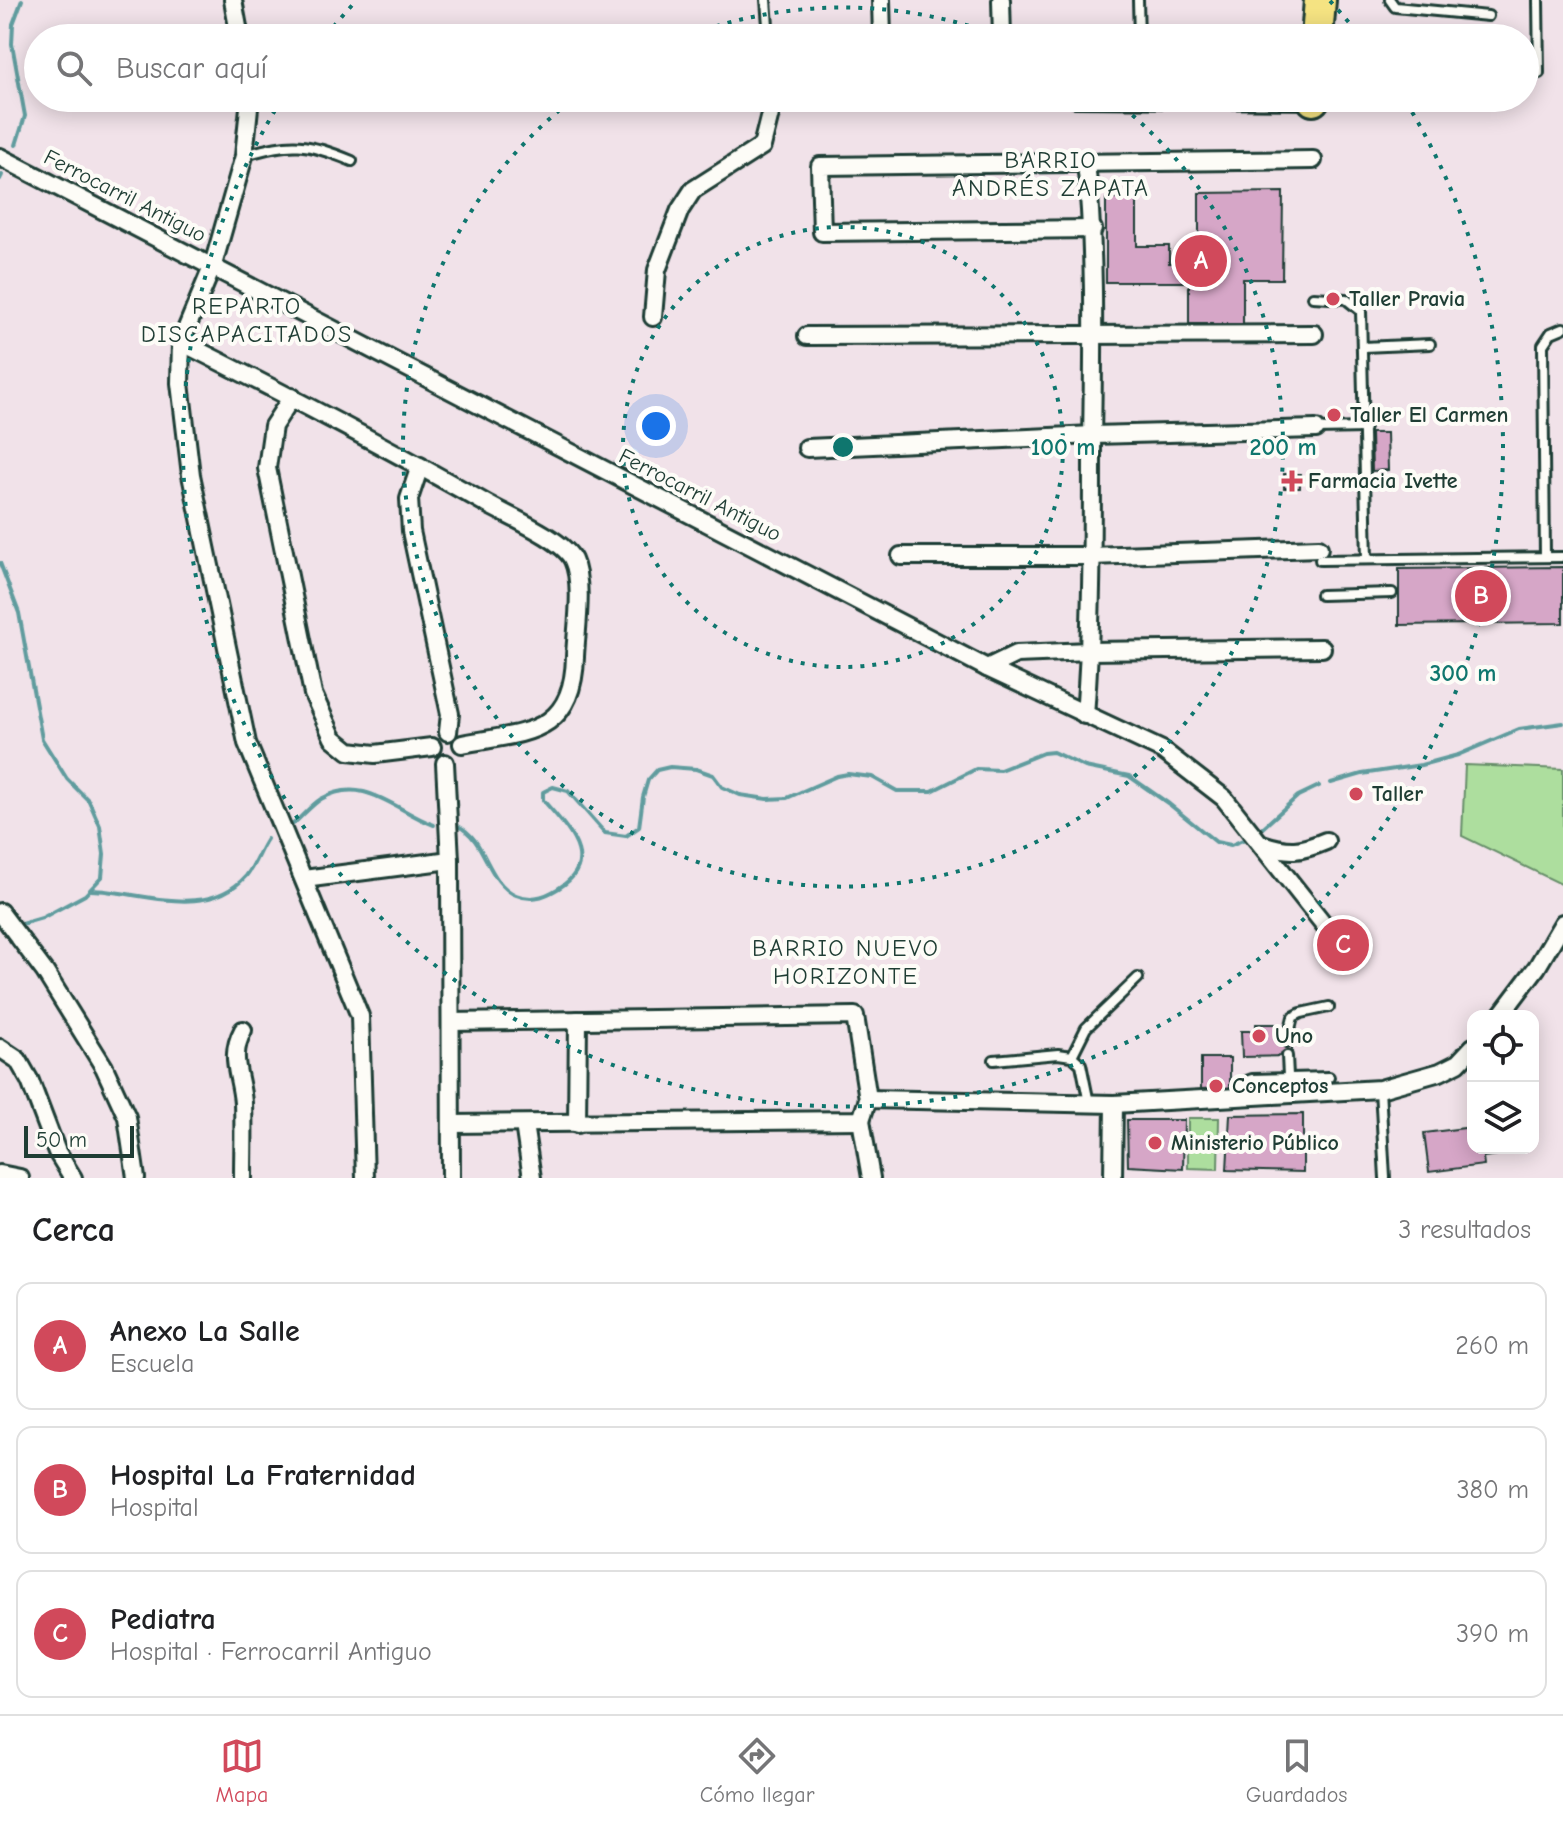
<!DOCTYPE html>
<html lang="es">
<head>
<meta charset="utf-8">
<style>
	body { margin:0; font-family:"Comic Neue",sans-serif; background:#f2f2f2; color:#202124 }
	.controls { position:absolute; right:24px; bottom:24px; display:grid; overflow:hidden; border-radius:16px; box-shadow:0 4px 20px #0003 }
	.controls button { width:72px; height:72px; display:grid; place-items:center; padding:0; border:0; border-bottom:2px solid #e0e0e0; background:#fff; color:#202124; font:40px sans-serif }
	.scale { position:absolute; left:24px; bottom:20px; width:110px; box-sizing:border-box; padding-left:8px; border:4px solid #1f3d34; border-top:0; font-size:22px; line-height:28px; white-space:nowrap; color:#1f3d34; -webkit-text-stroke:6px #fdfcf7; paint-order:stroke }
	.you { position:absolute; left:656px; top:426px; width:28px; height:28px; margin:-20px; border:6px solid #fff; border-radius:50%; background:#1a73e8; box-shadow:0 0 0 12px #1a73e833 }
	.badge { display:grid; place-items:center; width:52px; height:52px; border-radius:50%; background:#d1495b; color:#fff; font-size:26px; font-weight:700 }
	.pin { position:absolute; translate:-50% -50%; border:4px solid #fff; box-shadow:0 2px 8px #0006 }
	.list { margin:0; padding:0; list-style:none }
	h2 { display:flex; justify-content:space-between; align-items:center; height:104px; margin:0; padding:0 32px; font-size:34px }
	h2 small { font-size:26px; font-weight:400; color:#757577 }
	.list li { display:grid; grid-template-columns:52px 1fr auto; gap:24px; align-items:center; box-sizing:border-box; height:128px; margin:0 16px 16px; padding:0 16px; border:2px solid #e0e0e0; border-radius:16px }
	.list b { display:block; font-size:30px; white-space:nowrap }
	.list p { margin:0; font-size:26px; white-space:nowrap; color:#757577 }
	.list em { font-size:26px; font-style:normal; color:#757577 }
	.icon { flex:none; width:44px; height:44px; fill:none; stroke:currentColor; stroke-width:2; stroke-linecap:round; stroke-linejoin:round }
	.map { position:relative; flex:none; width:1563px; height:1178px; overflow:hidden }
	.search { position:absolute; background:#fff; box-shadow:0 4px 20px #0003; left:24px; right:24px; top:24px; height:88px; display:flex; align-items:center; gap:20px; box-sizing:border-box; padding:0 28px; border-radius:44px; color:#757577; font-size:30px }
	.sheet { height:536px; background:#fff }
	nav { display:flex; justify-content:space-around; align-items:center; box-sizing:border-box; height:112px; border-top:2px solid #e0e0e0; background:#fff; font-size:22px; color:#757577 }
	nav a { display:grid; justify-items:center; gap:4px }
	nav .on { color:#d1495b }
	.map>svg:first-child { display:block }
	.green { fill:#adde9e; stroke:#668e69; stroke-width:2 }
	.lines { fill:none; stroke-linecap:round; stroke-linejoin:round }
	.stream { stroke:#609c9e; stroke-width:4 }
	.building { fill:#d6a6c7; stroke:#1f3d34; stroke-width:2 }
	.lane-casing { stroke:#1f3d34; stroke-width:14 }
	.street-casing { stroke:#1f3d34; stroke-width:22 }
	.highway-casing { stroke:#1f3d34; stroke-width:36 }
	.lane { stroke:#fdfcf7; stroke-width:8 }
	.street { stroke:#fdfcf7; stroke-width:16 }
	.highway { stroke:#f5e382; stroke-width:30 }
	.ring { fill:none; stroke:#0f766e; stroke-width:4; stroke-dasharray:4 8 }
	.poi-dot { fill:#d1495b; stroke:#fdfcf7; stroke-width:3 }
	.labels { text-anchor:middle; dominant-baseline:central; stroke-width:8; stroke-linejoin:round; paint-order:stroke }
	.street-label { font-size:22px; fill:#1f3d34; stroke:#fdfcf7 }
	.poi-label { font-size:22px; font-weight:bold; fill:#1f3d34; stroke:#fdfcf7; text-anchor:start }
	.neighbourhood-label { font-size:24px; letter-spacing:2px; fill:#1f3d34; stroke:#fdfcf7 }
	.centre { fill:#0f766e; stroke:#fdfcf7; stroke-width:4 }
	.ring-label { font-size:24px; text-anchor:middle; font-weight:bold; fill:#0f766e; stroke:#fdfcf7; stroke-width:8; stroke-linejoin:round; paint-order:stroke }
</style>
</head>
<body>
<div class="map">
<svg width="1563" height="1178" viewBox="0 0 1563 1178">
	<rect width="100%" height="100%" fill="#f1e2e9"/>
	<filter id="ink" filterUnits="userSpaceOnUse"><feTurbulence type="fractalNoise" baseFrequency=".0125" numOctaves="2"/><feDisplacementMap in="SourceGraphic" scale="16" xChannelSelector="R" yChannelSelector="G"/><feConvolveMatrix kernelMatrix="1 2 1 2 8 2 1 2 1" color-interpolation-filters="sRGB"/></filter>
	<g filter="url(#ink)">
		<!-- green -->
		<g class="green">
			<path d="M1465 765 1563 769V885L1462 836Z"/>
			<path d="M1188 1118H1219L1218 1169 1188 1168Z"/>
		</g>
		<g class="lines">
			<!-- stream -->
			<g class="stream">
				<path d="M16 145 25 116 12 44 13 24 22 0"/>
				<path d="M0 179 2 175"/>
				<path d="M0 563 19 613 42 739 67 779 89 801 100 826 104 854 102 877 85 895 42 918 18 925"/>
				<path d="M1331 783 1362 774 1421 765 1458 755 1519 729 1563 723"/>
				<path d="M292 825C302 817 310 806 321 799 365 774 395 811 434 825"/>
				<path d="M458 826C487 840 486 882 516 895 528 900 541 898 552 892 604 865 571 832 543 800V792L553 787 568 791 605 833 626 836 639 827 643 797 648 780 657 770 670 767 696 769 713 775 722 787 740 795 767 799 787 798 837 776 848 774 872 777 897 791H932L976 769 1000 770 1043 753 1053 752 1085 767 1129 776 1169 804 1216 842 1231 845 1250 837"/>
				<path d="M1258 832 1298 796 1319 786"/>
				<path d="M91 890C141 891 206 921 246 876 255 865 259 851 267 839"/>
			</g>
		</g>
		<!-- building -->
		<g class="building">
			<path d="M1283 192 1282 279H1243V324H1189V282H1106V199L1137 198V246H1169V263H1199V193Z"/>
			<path d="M1371 433H1387L1388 470 1372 471Z"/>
			<rect x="1284" y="474" width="16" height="14"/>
			<path d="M1563 567V623L1399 625V569Z"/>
			<path d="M1256 1024H1275L1276 1041H1292V1056L1242 1057 1241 1031H1256Z"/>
			<rect x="1201" y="1058" width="29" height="33"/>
			<path d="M1303 1114V1172L1227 1170 1230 1115Z"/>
			<path d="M1127 1120H1184L1183 1169 1128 1166Z"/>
			<path d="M1473 1127V1148H1505L1506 1154 1483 1157 1484 1165 1429 1172 1424 1133Z"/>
		</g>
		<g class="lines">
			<!-- lane casing -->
			<g class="lane-casing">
				<g id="lane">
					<path d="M766 0 769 38"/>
					<path d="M1138 0 1139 38"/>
					<path d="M1390 0 1395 7 1488 16"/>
					<path d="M1538 0 1539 73"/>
					<path d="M245 155C293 141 305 142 352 161"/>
					<path d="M1313 297 1346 299 1361 311 1367 559"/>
					<path d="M1363 347 1430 344"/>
					<path d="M1316 429 1365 428"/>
					<path d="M1545 557 1543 345 1551 333 1563 328"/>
					<path d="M1320 560 1563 557"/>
					<path d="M1321 595 1392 593"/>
					<path d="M1287 1042 1293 1017 1301 1013 1329 1007"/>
					<path d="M1072 1056 1086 1028 1138 978"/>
					<path d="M1287 1056 1288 1076"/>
					<path d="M994 1060 1058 1054 1072 1056 1081 1064 1089 1103"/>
					<path d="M1380 1089 1385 1178"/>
					<path d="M1239 1096 1244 1082 1252 1079 1329 1077"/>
				</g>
			</g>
			<!-- street casing -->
			<g class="street-casing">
				<g id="street">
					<path d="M233 0 240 38"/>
					<path d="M881 0 882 38"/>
					<path d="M1001 0 1002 38"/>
					<path d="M250 98 244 156 213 265 181 342 180 383 191 475 247 743 360 1016 365 1178"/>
					<path d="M1075 98 1313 100"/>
					<path d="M0 157 987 668 1162 750 1224 798 1330 932"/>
					<path d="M1093 229 822 232 820 166 1313 160"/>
					<path d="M653 317 657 270 680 210 693 190 762 146 774 98"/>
					<path d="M807 336 1314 334"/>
					<path d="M181 342C285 394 387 447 487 504 508 516 563 539 573 560 584 584 576 630 575 657 573 736 524 732 462 744"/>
					<path d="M292 397 273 426 267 468 313 694 333 738 349 751 375 754 432 747"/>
					<path d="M807 448 1093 435 1316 429"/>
					<path d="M420 466 409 499 411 531 450 714 448 732"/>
					<path d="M901 556H1091L1319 548"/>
					<path d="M987 668 1016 654 1090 651 1322 648"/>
					<path d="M1085 715C1092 626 1092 537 1092 448 1093 352 1096 257 1086 162"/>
					<path d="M445 763 450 860 451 1178"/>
					<path d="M1262 844C1289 853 1300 852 1326 841"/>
					<path d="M304 879 450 860"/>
					<path d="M0 912 45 972 104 1067 127 1117 136 1178"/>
					<path d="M1500 1016 1537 967 1563 923"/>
					<path d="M451 1022 855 1016 868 1099"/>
					<path d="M0 1048 18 1060 30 1081 57 1152 73 1178"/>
					<path d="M861 1120 871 1178"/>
					<path d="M452 1124 861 1120 868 1099 1114 1104 1380 1089 1440 1072 1458 1063 1473 1047"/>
					<path d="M524 1124 532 1178"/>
					<path d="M577 1124 578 1020"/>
					<path d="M0 1174 20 1178"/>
					<path d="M243 1178C243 1153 244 1128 243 1103 241 1074 228 1058 243 1030"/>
					<path d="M1113 1178 1114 1104"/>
				</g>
			</g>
			<!-- highway casing -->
			<g class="highway-casing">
				<g id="highway">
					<path d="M1317 38 1320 0"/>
					<path d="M1313 100V98"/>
				</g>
			</g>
			<!-- lane -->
			<use href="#lane" class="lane"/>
			<!-- street -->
			<use href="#street" class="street"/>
			<!-- highway -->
			<use href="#highway" class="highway"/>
		</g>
	</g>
	<!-- distance rings -->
	<g class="ring">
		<circle cx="843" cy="447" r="220"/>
		<path d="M682 38A440 440 0 0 1 1004 38M1114 100A440 440 0 1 1 572 100"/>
		<path d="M326 36A660 660 0 0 1 356 1M1330 1A660 660 0 0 1 1360 36M1406 102A660 660 0 1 1 280 102"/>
	</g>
	<!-- markers -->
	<g class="poi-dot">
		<circle cx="1333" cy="299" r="8"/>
		<circle cx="1334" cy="415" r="8"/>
		<path d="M1288 469h8v8h8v8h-8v8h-8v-8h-8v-8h8z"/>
		<circle cx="1356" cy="794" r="8"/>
		<circle cx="1259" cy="1036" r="8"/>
		<circle cx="1216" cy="1086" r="8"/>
		<circle cx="1155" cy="1143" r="8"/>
	</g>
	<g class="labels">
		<!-- street labels -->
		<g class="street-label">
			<text transform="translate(125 196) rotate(27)">Ferrocarril Antiguo</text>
			<text transform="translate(700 495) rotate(27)">Ferrocarril Antiguo</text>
		</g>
		<!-- poi labels -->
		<g class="poi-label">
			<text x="1349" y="299">Taller Pravia</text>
			<text x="1350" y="415">Taller El Carmen</text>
			<text x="1308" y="481">Farmacia Ivette</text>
			<text x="1372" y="794">Taller</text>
			<text x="1275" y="1036">Uno</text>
			<text x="1232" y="1086">Conceptos</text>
			<text x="1171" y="1143">Ministerio Público</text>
		</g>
		<!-- neighbourhood labels -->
		<g class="neighbourhood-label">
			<text x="1051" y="160">BARRIO<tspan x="1051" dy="28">ANDRÉS ZAPATA</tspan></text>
			<text x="247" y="306">REPARTO<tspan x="247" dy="28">DISCAPACITADOS</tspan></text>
			<text x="846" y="948">BARRIO NUEVO<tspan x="846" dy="28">HORIZONTE</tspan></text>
		</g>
	</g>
	<circle cx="843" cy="447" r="12" class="centre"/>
	<g class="ring-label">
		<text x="1063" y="455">100 m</text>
		<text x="1283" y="455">200 m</text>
		<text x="1463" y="681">300 m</text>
	</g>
</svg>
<div class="controls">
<button><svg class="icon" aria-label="locate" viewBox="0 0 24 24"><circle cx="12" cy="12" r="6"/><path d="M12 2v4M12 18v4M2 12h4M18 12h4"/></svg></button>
<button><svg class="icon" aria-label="layers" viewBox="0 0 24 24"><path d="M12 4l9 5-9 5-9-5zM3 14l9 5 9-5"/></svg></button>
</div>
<div class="scale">50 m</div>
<div class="you"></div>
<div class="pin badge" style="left:1201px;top:261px">A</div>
<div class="pin badge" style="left:1481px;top:596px">B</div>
<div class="pin badge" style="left:1343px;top:945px">C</div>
<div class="search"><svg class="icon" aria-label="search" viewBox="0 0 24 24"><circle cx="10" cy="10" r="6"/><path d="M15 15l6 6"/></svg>Buscar aquí</div>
</div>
<section class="sheet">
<h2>Cerca<small>3 resultados</small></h2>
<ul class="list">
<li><span class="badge">A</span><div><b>Anexo La Salle</b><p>Escuela</p></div><em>260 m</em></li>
<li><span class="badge">B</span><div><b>Hospital La Fraternidad</b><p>Hospital</p></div><em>380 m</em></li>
<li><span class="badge">C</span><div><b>Pediatra</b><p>Hospital · Ferrocarril Antiguo</p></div><em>390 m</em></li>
</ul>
</section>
<nav>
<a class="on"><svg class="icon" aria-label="map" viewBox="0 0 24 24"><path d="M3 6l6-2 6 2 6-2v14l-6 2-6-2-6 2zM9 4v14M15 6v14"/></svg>Mapa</a>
<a><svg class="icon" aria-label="directions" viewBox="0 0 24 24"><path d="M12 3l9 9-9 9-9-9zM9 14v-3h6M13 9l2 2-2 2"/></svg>Cómo llegar</a>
<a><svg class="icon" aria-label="saved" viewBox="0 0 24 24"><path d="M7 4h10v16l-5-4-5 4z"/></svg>Guardados</a>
</nav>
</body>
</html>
